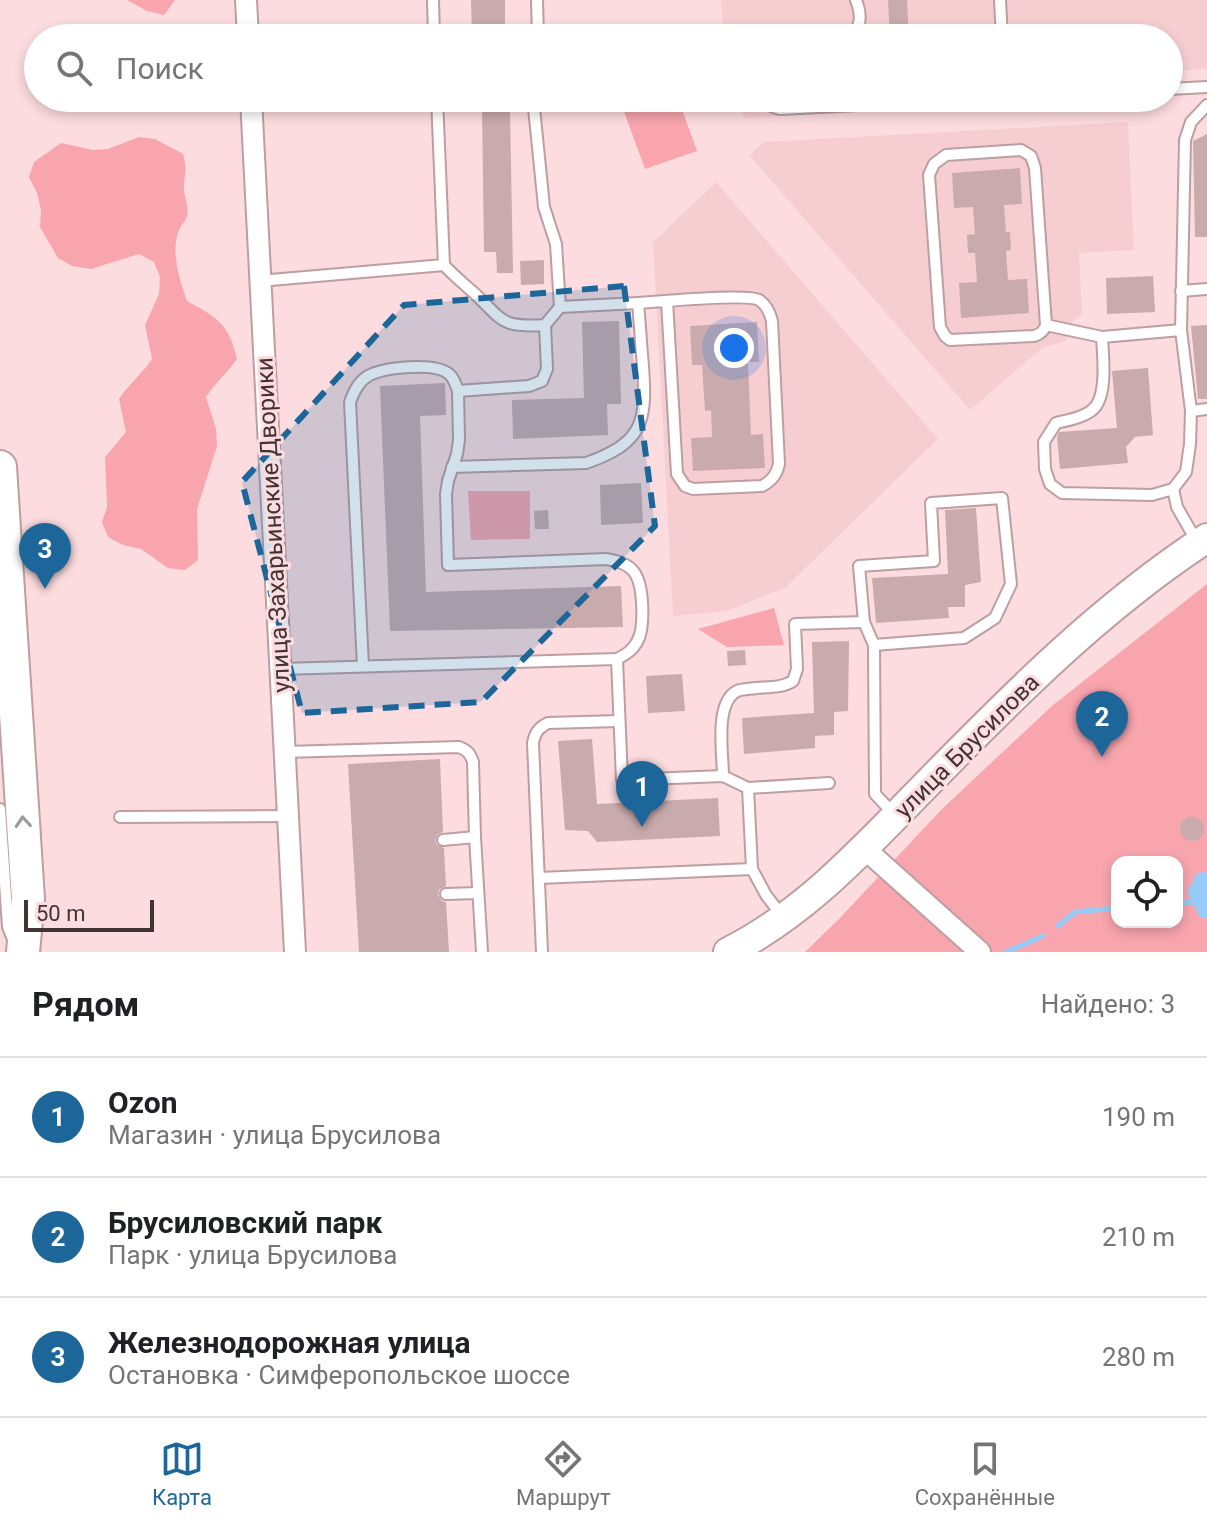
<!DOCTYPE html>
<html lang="ru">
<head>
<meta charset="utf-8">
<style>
	body { margin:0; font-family:Roboto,sans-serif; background:#f2f2f2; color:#202124 }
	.controls { position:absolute; right:24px; bottom:24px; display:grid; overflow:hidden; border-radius:16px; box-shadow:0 4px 12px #0003 }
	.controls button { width:72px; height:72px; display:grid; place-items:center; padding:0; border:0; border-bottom:2px solid #e0e0e0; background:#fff; color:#202124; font:40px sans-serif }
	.scale { position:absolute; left:24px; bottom:20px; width:130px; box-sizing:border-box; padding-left:8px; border:4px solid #413435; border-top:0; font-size:22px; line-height:28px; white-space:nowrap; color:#413435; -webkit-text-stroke:6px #fddcdf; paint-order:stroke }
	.you { position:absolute; left:734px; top:348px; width:28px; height:28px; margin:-20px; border:6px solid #fff; border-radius:50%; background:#1a73e8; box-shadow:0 0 0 12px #1a73e833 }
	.badge { display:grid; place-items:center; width:52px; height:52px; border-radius:50%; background:#1c669a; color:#fff; font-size:26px; font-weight:700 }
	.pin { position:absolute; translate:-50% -66px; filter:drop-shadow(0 2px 4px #0008) }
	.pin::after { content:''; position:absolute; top:42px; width:28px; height:24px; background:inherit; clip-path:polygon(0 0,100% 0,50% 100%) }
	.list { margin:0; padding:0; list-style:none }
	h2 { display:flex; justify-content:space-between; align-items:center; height:104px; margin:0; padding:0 32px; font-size:34px }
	h2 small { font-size:26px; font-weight:400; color:#757577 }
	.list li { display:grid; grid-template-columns:52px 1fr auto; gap:24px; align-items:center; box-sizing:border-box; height:120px; padding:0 32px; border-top:2px solid #e0e0e0 }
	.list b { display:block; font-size:30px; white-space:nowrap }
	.list p { margin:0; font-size:26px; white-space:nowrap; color:#757577 }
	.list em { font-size:26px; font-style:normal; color:#757577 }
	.icon { flex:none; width:44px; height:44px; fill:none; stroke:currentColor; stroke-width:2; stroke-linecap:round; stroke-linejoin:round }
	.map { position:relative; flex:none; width:1207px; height:952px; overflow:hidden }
	.search { position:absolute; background:#fff; box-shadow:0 4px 12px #0003; left:24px; right:24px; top:24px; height:88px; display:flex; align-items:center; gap:20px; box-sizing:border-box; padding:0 28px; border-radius:44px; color:#757577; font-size:30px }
	.sheet { height:464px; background:#fff }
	nav { display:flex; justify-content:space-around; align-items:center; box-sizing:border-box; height:112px; border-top:2px solid #e0e0e0; background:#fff; font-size:22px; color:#757577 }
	nav a { display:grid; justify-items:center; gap:4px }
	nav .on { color:#1c669a }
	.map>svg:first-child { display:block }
	.built { fill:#f6ced2 }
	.green { fill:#f8a5ae; fill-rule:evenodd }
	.water { fill:#98ccf8 }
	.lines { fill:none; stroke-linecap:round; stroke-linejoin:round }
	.stream { stroke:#98ccf8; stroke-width:5 }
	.building { fill:#caabad }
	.lane-casing { stroke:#bd9ea1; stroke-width:14 }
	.street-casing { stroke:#bd9ea1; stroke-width:24 }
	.secondary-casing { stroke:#bd9ea1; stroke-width:32 }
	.primary-casing { stroke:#bd9ea1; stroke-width:36 }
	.lane { stroke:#fff; stroke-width:10 }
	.street { stroke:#fff; stroke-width:20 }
	.secondary { stroke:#fff; stroke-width:28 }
	.primary { stroke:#fff; stroke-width:32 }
	.oneway { stroke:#a09a9a }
	.marked { fill:#1c669a; fill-opacity:0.2; stroke:#1c669a; stroke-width:6; stroke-dasharray:16 10; stroke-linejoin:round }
	.labels { text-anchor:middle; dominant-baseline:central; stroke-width:6; stroke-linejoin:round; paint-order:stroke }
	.street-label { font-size:24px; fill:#413435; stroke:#fddcdf }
</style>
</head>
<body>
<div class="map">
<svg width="1207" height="952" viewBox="0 0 1207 952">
	<rect width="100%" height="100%" fill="#fddcdf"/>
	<!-- built -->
	<g class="built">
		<path d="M721 0H1207V69L1169 71V38H724Z"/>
		<path d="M732 98H1124L745 118Z"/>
		<path d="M1128 122 1134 250 1079 253 1082 314 1071 323 1066 341 1042 348 970 410 749 155 764 142Z"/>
		<path d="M716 182 938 439 785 588 727 611 673 616 653 242Z"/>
	</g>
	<!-- green -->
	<g class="green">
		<path d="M127 0H175L164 15 147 11Z"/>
		<path d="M74 98H169L162 103 145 107 112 100 96 106H80Z"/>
		<path d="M619 98H678L697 151 645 169Z"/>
		<path d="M139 137 155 139 183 154C187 169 185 170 184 185 183 195 189 205 187 216 185 222 180 226 178 233 171 254 180 281 187 301 217 317 229 324 237 359 227 373 215 383 206 397L216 429 217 446 197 509 198 560 185 570 168 568 141 549 123 545 108 537 102 522 107 507 105 457 126 432 119 399C129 384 142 374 152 359L145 325 159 294 160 277 154 262 139 254 91 269 72 266 58 258 40 227 41 210 37 193 29 177 34 162 61 143 93 150 108 149Z"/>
		<path d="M468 491H530V539L471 540Z"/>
		<path d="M1207 584V952H805L839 919 942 809 1053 705ZM1117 862H1177V922H1117Z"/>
		<path d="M774 608 784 645 727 647 698 629Z"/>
	</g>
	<!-- water -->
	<path class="water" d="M1207 872V917H1200L1187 892 1197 873Z"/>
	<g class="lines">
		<!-- stream -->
		<g class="stream">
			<path d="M1177 903 1207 901"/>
			<path d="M1058 926 1075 912 1117 908"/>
			<path d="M1006 952 1043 936"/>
		</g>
	</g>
	<!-- building -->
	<g class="building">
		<path d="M471 0H505V38H472Z"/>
		<path d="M888 0H907L909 38H890Z"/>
		<path d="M510 109 513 273H497L496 252H484L482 110Z"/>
		<path d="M1207 134V237H1195L1193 141Z"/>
		<path d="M1020 168 1022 204 1004 205 1006 232H1010L1011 250 1006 251 1008 280 1027 279 1029 313 961 318 959 283 977 282 975 253H968L967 235 975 234 973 207 954 208 952 173Z"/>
		<path d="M544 260V284L521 285 520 261Z"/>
		<path d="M1153 276 1155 312 1107 314 1106 278Z"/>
		<path d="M619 321 621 404H607L608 435 513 439 512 400 584 398 582 322Z"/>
		<path d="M757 322 759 362H748L751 435 763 434 765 468 693 471 691 438 712 437 711 410 705 411 702 365H692L690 326Z"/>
		<path d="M1207 325V399H1198L1191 326Z"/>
		<path d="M1148 368 1153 435 1135 437 1126 447 1128 463 1060 469 1057 437 1059 432 1117 428 1112 371Z"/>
		<path d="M445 383 446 415 420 416 426 592 621 586 623 627 390 631 380 386Z"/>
		<path d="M641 483 643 523 601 525 600 485Z"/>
		<path d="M976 508 981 582 965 585V607H948L949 618 876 623 872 578 948 574 945 510Z"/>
		<path d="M548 510 549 529H535L534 511Z"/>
		<path d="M849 641 848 711 834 712V735L815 736V748L744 754 742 718 814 713 812 642Z"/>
		<path d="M745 650 746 665 728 666 727 651Z"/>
		<path d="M682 674 685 711 648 713 646 676Z"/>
		<path d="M592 739 597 804 718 798 720 836 597 842 588 831 565 830 558 741Z"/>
		<path d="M440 759 443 832 438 834 435 840 437 845 444 848 446 886 439 890 438 895 442 901 446 902 449 952H359L348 764Z"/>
		<circle cx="1192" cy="829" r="12"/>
	</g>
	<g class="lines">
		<!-- lane casing -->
		<g class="lane-casing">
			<g id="lane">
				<path d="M433 0 434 38"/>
				<path d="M537 0 538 38"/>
				<path d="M1000 0 1002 38"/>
				<path d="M835 38C860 37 864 21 856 0"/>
				<path d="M1169 89 1207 87"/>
				<path d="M437 98 444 265"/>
				<path d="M764 98 773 107 780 109 994 98"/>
				<path d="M1021 150 1031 156 1035 168 1046 325C1044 331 1041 334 1034 336L950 340 945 336 940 327 929 175 934 164 946 155Z"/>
				<path d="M259 281 444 265C453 275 463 283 473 292 503 320 500 328 545 325"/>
				<path d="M1181 291 1207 289"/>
				<path d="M638 303C658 302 747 293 759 300 767 305 770 313 772 321L779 464C777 474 772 481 762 486L693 489 685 486 677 474 667 301"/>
				<path d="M1046 325 1102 337"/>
				<path d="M1181 330 1185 140 1191 122 1207 105"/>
				<path d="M1191 411 1207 409"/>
				<path d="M452 467 586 463C643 443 647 422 643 366 641 345 640 324 638 303L560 307"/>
				<path d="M1173 489 1186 472 1190 444 1191 411 1181 330 1102 337C1103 355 1107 391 1096 406 1088 417 1068 420 1056 423L1044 442 1045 469 1050 484 1062 493 1152 495 1173 489 1177 507 1197 542"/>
				<path d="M874 645 964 638 995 618 1011 584 1002 498 931 503 934 561 859 566 864 622 874 645 875 794 894 814"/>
				<path d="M617 659 622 780 723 776 748 788 829 783"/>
				<path d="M363 666 350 402C354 392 358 382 368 376 384 367 435 362 449 374 454 378 456 385 458 391L529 386 542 381 547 369 545 325 560 307 556 244 544 207 533 98"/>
				<path d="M281 669 617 659C626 654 632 651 637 642 645 629 644 585 634 572 627 563 616 561 606 559L448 565 446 494 448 481 457 454 459 440 458 391"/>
				<path d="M285 752 459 747C467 750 470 753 473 762L475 837 482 952"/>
				<path d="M723 776C723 754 714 703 737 691 742 689 750 689 756 688 768 687 782 688 793 681L797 669 795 624 864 622"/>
				<path d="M748 788 752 869 766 895 782 916"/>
				<path d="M0 809 8 927 14 942"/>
				<path d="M120 817 288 816"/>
				<path d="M443 840 475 837"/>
				<path d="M539 878 752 869"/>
				<path d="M446 894 478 893"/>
				<path d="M542 952 533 743C535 733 538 728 548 723L619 721"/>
			</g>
		</g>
		<!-- street casing -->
		<g class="street-casing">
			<g id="street">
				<path d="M246 0 248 38"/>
				<path d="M251 98 295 952"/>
				<path d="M865 849 980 952"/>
			</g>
		</g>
		<!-- secondary casing -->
		<g class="secondary-casing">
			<path id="secondary" d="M728 952C806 913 863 849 923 788 1011 698 1101 607 1207 538"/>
		</g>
		<!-- primary casing -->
		<g class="primary-casing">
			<path id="primary" d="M0 467 28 899 23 952"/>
		</g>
		<!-- lane -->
		<use href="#lane" class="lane"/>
		<!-- street -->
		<use href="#street" class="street"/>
		<!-- secondary -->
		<use href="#secondary" class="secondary"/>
		<!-- primary -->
		<use href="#primary" class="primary"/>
	</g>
	<!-- one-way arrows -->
	<defs><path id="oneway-chevron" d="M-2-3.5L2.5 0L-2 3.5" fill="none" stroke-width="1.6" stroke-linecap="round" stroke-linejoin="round" transform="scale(2)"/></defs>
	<use class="oneway" href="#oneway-chevron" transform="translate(23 822) rotate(-94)"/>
	<!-- marked area -->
	<path class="marked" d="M624 286 655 526 481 702 302 713 242 482 404 305Z"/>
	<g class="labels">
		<!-- street labels -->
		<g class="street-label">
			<text transform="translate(273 525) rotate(-93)">улица Захарьинские Дворики</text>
			<text transform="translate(967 746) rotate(-45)">улица Брусилова</text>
		</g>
	</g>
</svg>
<div class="controls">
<button><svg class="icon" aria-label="locate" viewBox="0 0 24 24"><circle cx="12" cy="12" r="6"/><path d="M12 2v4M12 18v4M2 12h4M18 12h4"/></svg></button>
</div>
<div class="scale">50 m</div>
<div class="you"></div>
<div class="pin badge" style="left:642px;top:827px">1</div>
<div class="pin badge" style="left:1102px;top:757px">2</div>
<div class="pin badge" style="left:45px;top:589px">3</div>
<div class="search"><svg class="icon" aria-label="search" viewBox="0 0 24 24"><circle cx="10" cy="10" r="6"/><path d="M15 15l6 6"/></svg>Поиск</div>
</div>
<section class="sheet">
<h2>Рядом<small>Найдено: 3</small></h2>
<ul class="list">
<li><span class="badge">1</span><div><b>Ozon</b><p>Магазин · улица Брусилова</p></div><em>190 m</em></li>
<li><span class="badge">2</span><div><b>Брусиловский парк</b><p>Парк · улица Брусилова</p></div><em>210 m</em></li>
<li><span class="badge">3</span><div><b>Железнодорожная улица</b><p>Остановка · Симферопольское шоссе</p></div><em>280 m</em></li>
</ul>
</section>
<nav>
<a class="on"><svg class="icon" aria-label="map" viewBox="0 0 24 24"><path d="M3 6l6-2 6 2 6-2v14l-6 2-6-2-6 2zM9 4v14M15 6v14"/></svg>Карта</a>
<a><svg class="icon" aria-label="directions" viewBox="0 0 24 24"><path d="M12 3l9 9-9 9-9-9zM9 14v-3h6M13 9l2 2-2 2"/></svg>Маршрут</a>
<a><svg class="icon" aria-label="saved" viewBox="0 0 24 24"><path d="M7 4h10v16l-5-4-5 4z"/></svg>Сохранённые</a>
</nav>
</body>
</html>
